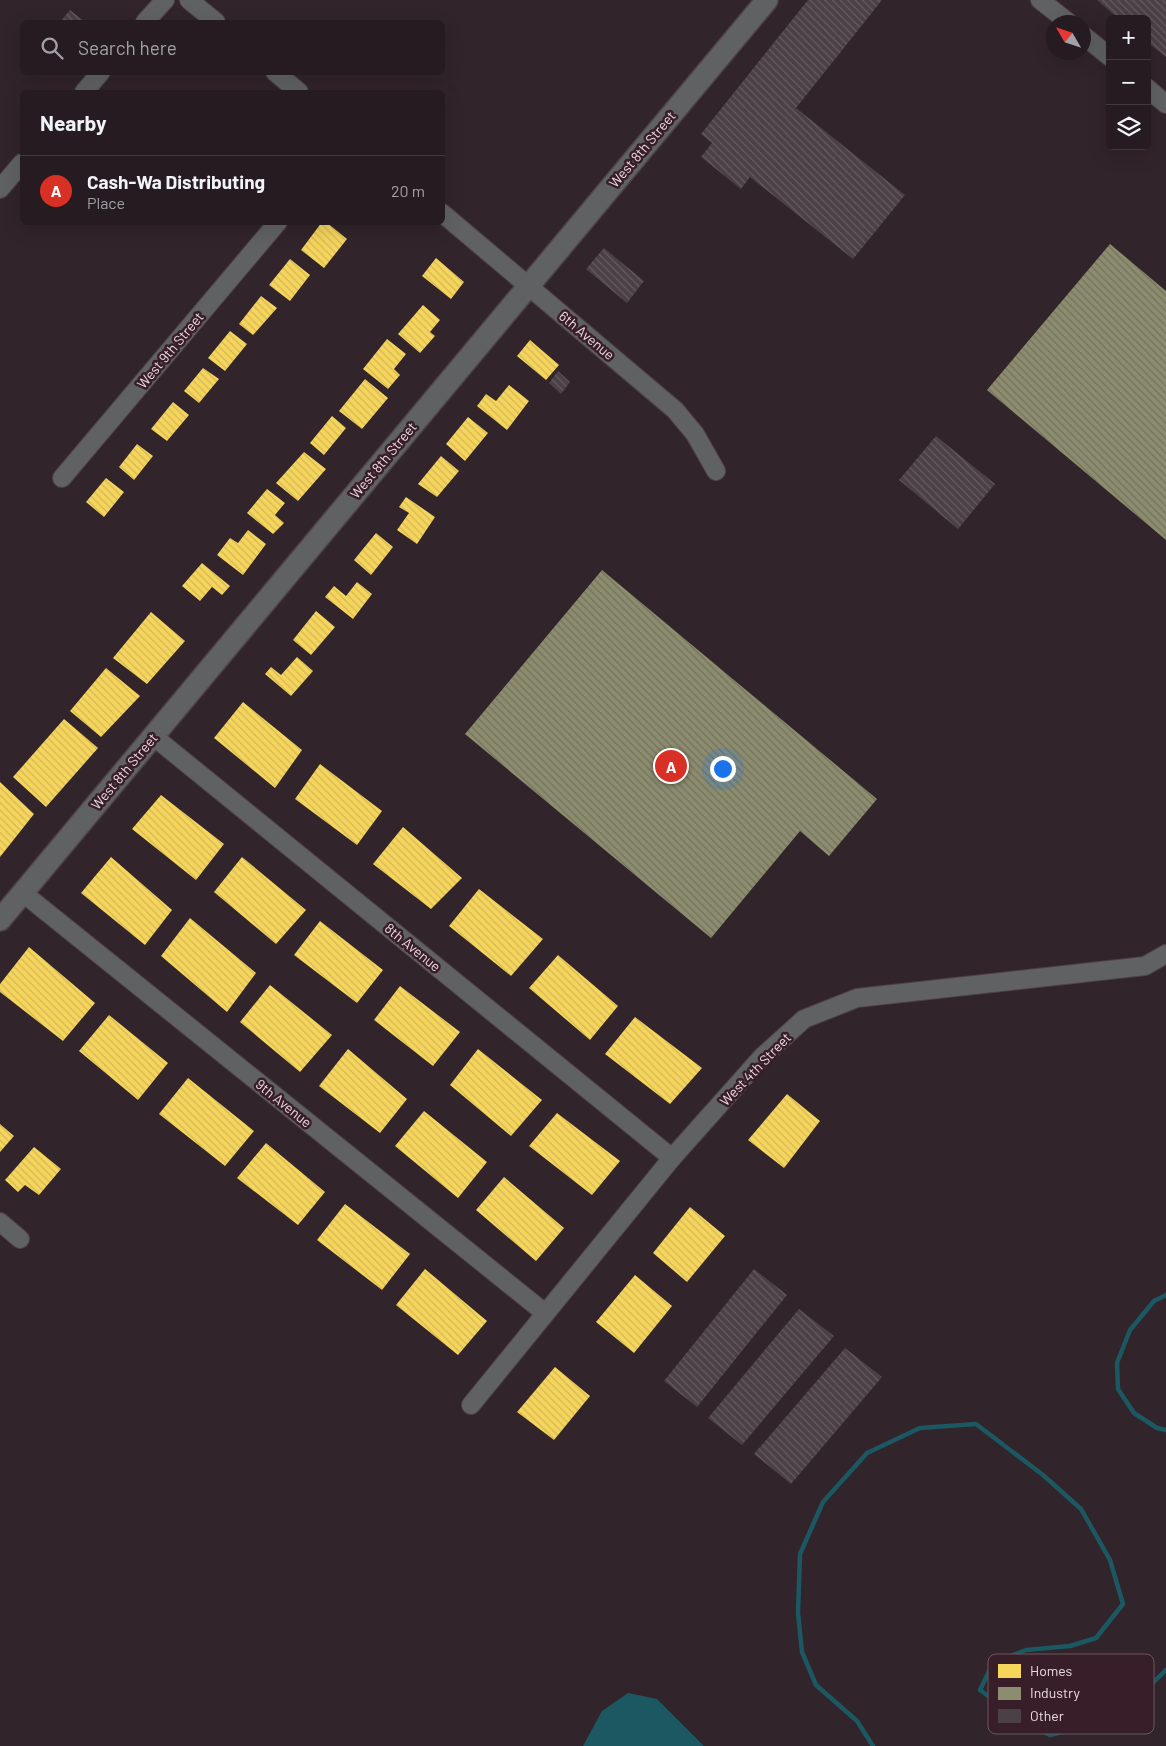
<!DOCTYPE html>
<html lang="en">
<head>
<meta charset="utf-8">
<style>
	body { margin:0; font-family:Barlow,sans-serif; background:#31282d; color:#f1f3f6 }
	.controls { position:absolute; right:15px; top:15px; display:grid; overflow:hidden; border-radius:8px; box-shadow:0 5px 20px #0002 }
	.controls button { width:45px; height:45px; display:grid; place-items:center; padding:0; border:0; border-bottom:1px solid #42393e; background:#251b20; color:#f1f3f6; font:25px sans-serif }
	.compass { position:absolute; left:1046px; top:15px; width:45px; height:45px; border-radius:50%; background:#251b20; box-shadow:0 5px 20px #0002; rotate:309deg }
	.you { position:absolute; left:722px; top:768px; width:18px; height:18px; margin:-12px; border:4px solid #fff; border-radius:50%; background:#1a73e8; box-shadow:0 0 0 8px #1a73e833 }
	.badge { display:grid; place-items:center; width:32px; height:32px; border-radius:50%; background:#d93025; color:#fff; font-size:16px; font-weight:700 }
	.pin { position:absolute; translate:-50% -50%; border:2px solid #fff; box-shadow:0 1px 5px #0006 }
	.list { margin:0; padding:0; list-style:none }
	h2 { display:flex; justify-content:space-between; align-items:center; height:65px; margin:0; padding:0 20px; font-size:21px }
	h2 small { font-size:16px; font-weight:400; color:#a3a1a5 }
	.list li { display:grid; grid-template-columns:32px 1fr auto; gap:15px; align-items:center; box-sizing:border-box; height:70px; padding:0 20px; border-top:1px solid #42393e }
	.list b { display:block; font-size:19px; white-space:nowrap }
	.list p { margin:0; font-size:16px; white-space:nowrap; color:#a3a1a5 }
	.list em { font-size:16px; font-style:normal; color:#a3a1a5 }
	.icon { flex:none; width:28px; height:28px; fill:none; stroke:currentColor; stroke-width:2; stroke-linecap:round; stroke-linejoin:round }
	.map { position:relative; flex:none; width:1166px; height:1746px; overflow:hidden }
	.search { position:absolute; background:#251b20; box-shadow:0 5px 20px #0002; left:20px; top:20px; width:425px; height:55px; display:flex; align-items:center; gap:12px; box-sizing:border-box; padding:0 18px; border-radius:8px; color:#a3a1a5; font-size:19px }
	.panel { position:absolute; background:#251b20; box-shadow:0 5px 20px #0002; left:20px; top:90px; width:425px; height:135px; border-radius:8px }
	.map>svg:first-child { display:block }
	.water { fill:#1b5862 }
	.homes { fill:url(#homes-back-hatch) }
	.industry { fill:url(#industry-back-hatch) }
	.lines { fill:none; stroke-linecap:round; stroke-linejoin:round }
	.stream { stroke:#1b5862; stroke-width:4.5 }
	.building { fill:url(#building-back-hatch) }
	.minor-casing { stroke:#4e4247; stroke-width:20 }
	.tertiary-casing { stroke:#4e4247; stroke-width:24 }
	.minor { stroke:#5f6163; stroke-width:18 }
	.tertiary { stroke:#5f6163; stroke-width:21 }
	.labels { text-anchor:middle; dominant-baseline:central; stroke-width:5; stroke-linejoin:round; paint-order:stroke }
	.street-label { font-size:14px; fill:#eddbe1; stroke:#371e29 }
	.key { fill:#371e29; stroke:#6e5760; stroke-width:1 }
	.key-label { font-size:14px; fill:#eddbe1 }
</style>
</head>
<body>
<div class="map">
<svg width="1166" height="1746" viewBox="0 0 1166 1746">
	<defs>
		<pattern id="homes-back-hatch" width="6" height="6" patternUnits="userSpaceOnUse" patternTransform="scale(1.25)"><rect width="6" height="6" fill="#f6d55c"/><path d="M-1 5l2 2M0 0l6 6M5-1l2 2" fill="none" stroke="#d3b857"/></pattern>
		<pattern id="industry-back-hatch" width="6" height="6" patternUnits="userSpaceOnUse" patternTransform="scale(1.25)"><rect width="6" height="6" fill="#8c8c6e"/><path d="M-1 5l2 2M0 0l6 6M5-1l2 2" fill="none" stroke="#74725f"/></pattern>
		<pattern id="building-back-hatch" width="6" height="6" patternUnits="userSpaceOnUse" patternTransform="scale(1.25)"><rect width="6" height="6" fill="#4b4045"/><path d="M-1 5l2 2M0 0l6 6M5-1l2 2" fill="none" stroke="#655b60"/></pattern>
	</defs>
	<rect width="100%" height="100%" fill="#31242a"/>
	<!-- water -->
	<path class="water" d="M628 1693 657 1699 704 1746H583L602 1711Z"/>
	<!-- homes -->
	<g class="homes">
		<path d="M322 222H326L347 239 324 268 301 250Z"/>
		<path d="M436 258 464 282 451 299 422 276Z"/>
		<path d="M290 259 310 275 290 301 269 285Z"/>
		<path d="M261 296 277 308 253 335 239 324Z"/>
		<path d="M423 305 440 320 430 332 435 336 420 353 398 334Z"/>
		<path d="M230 331 247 344 225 371 208 358Z"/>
		<path d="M387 339 406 354 394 369 400 375 388 389 363 369Z"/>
		<path d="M530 340 559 365 546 380 517 356Z"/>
		<path d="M203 368 219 379 199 403 184 391Z"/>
		<path d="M365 379 388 398 362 429 339 411Z"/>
		<path d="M509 385 529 401 507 430 477 406 486 394 496 401Z"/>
		<path d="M173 402 189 415 167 441 151 429Z"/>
		<path d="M332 416 346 428 324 455 310 443Z"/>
		<path d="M468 417 488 433 465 461 446 444Z"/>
		<path d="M137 444 153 456 134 480 119 467Z"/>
		<path d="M304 452 326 469 298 501 276 483Z"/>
		<path d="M441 456 459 471 437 497 418 484Z"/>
		<path d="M106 478 124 492 104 517 86 502Z"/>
		<path d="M267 489 285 503 275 515 284 523 273 534 247 513Z"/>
		<path d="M406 497 435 517 417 544 397 530 409 513 399 507Z"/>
		<path d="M248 530 266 544 243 575 217 555 230 538 238 543Z"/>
		<path d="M376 533 393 547 371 575 354 560Z"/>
		<path d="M202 563 230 586 222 595 212 587 200 601 182 586Z"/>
		<path d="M357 582 372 594 353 619 325 597 334 586 346 596Z"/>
		<path d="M316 611 335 627 311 655 293 640Z"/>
		<path d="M151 612 185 641 147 684 113 658Z"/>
		<path d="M297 657 313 671 291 696 265 674 271 667 281 675Z"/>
		<path d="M106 668 140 696 101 737 70 711Z"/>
		<path d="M243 702 302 750 275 788 214 738Z"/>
		<path d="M64 719 98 748 46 807 13 777Z"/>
		<path d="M320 764 382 811 357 845 295 799Z"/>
		<path d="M0 782 34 814 0 857Z"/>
		<path d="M161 795 224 844 196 880 132 829Z"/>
		<path d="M403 827 462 878 431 909 373 864Z"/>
		<path d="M111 857 172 910 145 945 81 893Z"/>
		<path d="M242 857 306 910 276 944 214 892Z"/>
		<path d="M479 889 543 939 511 976 449 926Z"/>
		<path d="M190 918 256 973 227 1012 161 956Z"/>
		<path d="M320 921 383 970 357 1003 294 955Z"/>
		<path d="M29 947 95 1003 63 1041 0 992V984Z"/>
		<path d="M558 955 618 1006 590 1040 529 988Z"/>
		<path d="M270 985 332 1035 300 1072 240 1022Z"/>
		<path d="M400 986 460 1032 433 1066 374 1020Z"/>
		<path d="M109 1015 168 1063 138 1100 79 1051Z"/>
		<path d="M635 1017 702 1068 670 1104 605 1054Z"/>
		<path d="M348 1049 407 1099 380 1133 319 1086Z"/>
		<path d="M478 1049 542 1100 511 1136 450 1085Z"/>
		<path d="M188 1078 254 1131 225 1166 159 1114Z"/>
		<path d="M787 1094 820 1121 784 1168 748 1140Z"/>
		<path d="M424 1111 487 1162 458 1198 395 1146Z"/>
		<path d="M557 1113 620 1161 592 1195 529 1146Z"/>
		<path d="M0 1124 14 1136 0 1152Z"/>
		<path d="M266 1143 325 1192 298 1225 237 1178Z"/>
		<path d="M34 1147 61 1169 39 1195 25 1185 18 1192 5 1180Z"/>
		<path d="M504 1177 564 1228 536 1261 476 1210Z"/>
		<path d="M345 1204 410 1254 382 1290 317 1240Z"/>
		<path d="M690 1207 725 1236 687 1282 653 1253Z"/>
		<path d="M425 1269 487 1321 458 1355 396 1305Z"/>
		<path d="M635 1275 672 1306 634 1353 596 1322Z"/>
		<path d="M555 1367 590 1396 554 1440 517 1412Z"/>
	</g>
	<!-- industry -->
	<g class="industry">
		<path d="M1110 244 1166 291V540L987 390Z"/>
		<path d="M602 570 877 799 829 856 800 831 711 938 465 734Z"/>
	</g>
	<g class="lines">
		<!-- stream -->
		<g class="stream">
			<path d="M1166 1295 1154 1301 1130 1330 1117 1363 1118 1389 1134 1413 1157 1428 1166 1430"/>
			<path d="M873 1746 857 1721 816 1685 802 1652 798 1613 800 1554 823 1502 867 1453 920 1428 976 1424 1043 1475 1081 1509 1110 1560 1123 1604 1096 1638 1070 1646 1026 1650 993 1663 980 1690 1020 1719 1050 1735 1094 1724 1136 1699 1166 1670"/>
		</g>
	</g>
	<!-- building -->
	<g class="building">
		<path d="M808 0H882L796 108 905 195 853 259 750 177 741 189 701 157 712 143 701 134Z"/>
		<path d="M1097 0H1166V57L1147 42V19H1119Z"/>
		<path d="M70 10 85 22H60Z"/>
		<path d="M604 248 644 281 627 303 586 269Z"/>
		<path d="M558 371 570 382 561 394 549 383Z"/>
		<path d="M936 436 995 484 958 529 899 480Z"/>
		<path d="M754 1269 787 1295 697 1407 664 1381Z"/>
		<path d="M799 1309 834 1336 742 1445 708 1418Z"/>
		<path d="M845 1348 882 1377 791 1484 754 1454Z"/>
	</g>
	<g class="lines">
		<!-- minor casing -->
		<g class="minor-casing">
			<g id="minor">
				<path d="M189 0 216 22"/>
				<path d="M1040 0 1068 22"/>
				<path d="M145 22 165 0"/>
				<path d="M1084 36 1110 57"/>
				<path d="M275 72 299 92"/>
				<path d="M1147 88 1166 104"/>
				<path d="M84 92 101 72"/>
				<path d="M0 189 22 163"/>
				<path d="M442 213 675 410 695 434 716 471"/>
				<path d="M62 478 278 222"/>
				<path d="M153 736 672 1158"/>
				<path d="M23 893 545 1313"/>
				<path d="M0 1222 20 1239"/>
				<path d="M471 1405 672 1158 762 1057 804 1019 857 998 1145 966 1166 954"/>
			</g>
		</g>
		<!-- tertiary casing -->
		<g class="tertiary-casing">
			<path id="tertiary" d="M0 920 767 0"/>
		</g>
		<!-- minor -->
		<use href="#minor" class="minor"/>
		<!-- tertiary -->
		<use href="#tertiary" class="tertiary"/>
	</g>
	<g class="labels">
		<!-- street labels -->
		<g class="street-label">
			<text transform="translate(642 149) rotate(-50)">West 8th Street</text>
			<text transform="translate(587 335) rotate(40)">6th Avenue</text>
			<text transform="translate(170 350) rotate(-50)">West 9th Street</text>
			<text transform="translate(383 460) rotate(-50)">West 8th Street</text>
			<text transform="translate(124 771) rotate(-50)">West 8th Street</text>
			<text transform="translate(413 947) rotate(39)">8th Avenue</text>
			<text transform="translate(755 1069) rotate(-46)">West 4th Street</text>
			<text transform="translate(284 1103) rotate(39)">9th Avenue</text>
		</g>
	</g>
	<!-- legend -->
	<rect x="988" y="1654" width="166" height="80" rx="8" class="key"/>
	<rect x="998" y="1664" width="23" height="14" fill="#f6d55c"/>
	<rect x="998" y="1687" width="23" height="13" fill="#8c8c6e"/>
	<rect x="998" y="1709" width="23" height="14" fill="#4b4045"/>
	<g class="key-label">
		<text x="1030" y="1676">Homes</text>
		<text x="1030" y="1698">Industry</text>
		<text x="1030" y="1721">Other</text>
	</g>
</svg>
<div class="controls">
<button>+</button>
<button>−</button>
<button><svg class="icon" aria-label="layers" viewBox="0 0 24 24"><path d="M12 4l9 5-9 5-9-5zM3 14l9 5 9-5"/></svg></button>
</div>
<svg class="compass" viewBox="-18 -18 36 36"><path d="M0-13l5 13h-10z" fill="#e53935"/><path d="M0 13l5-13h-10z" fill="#a3a1a5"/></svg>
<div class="you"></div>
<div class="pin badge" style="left:671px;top:766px">A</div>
<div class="search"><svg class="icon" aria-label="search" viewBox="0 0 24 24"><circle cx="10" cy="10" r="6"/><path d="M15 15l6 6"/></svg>Search here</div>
<section class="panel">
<h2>Nearby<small></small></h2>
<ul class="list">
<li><span class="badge">A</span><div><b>Cash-Wa Distributing</b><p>Place</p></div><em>20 m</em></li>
</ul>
</section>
</div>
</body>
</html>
